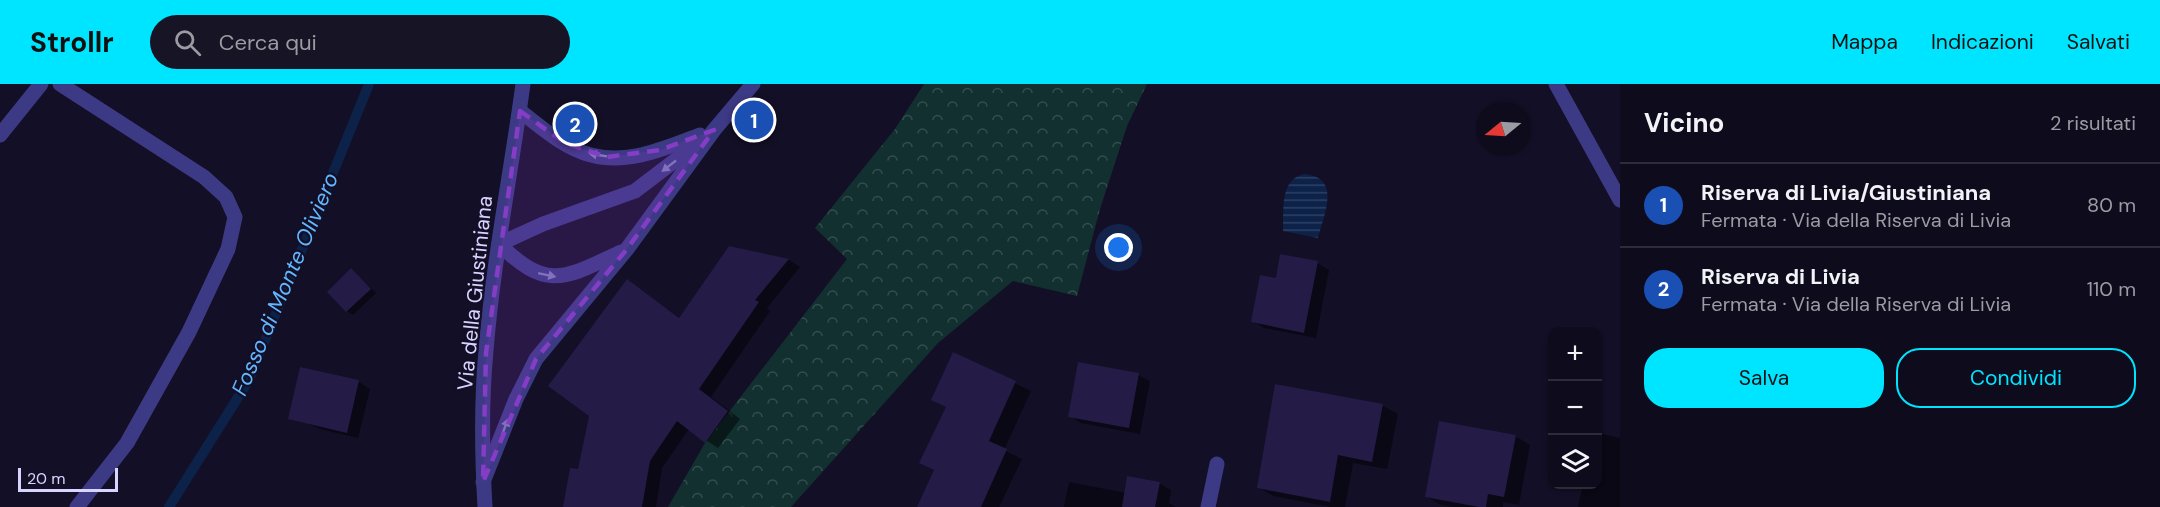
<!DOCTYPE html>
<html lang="it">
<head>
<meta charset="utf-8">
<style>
	body { margin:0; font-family:"DM Sans",sans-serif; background:#171425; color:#f1f3f6 }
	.controls { position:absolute; right:18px; bottom:18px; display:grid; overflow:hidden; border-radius:12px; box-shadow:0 2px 4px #0004 }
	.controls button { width:54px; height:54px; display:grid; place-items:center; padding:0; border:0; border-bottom:2px solid #2e2b3b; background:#0e0b1c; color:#f1f3f6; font:30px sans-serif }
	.compass { position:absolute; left:1476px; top:18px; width:54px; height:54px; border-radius:50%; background:#0e0b1c; box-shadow:0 2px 4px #0004; rotate:252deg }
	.scale { position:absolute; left:18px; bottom:15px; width:100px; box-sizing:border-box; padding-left:6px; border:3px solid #d9d4ff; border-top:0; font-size:16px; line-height:21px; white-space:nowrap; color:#d9d4ff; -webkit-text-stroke:4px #130f26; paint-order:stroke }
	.you { position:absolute; left:1119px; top:164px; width:21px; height:21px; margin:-15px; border:4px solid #fff; border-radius:50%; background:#1a73e8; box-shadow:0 0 0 9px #1a73e833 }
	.badge { display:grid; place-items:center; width:39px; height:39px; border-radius:50%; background:#00e5ff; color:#fff; font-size:20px; font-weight:700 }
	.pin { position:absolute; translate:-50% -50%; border:3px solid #fff; box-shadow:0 2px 6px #0006 }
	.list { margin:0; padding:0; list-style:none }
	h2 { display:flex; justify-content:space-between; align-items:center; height:78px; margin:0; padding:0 24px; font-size:26px }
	h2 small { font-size:20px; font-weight:400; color:#9b9ba3 }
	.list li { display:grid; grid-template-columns:39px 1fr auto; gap:18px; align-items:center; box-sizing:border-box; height:84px; padding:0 24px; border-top:2px solid #2e2b3b }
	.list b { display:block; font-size:22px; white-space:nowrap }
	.list p { margin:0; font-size:20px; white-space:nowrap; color:#9b9ba3 }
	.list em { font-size:20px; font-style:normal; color:#9b9ba3 }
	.actions { display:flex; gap:12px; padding:18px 24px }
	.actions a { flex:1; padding:14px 0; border:2px solid #00e5ff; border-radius:24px; text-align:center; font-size:21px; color:#00e5ff }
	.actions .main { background:#00e5ff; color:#111 }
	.icon { flex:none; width:33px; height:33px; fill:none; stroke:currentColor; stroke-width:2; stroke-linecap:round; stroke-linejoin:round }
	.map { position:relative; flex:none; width:1620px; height:423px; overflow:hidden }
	header { display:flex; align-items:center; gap:36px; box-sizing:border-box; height:84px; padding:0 30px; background:#00e5ff; color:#111 }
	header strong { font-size:28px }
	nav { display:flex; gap:33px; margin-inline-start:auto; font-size:21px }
	.search { width:420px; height:54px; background:#171425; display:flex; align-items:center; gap:15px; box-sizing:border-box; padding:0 21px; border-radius:33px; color:#9b9ba3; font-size:22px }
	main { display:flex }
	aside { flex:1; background:#0e0b1c }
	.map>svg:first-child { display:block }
	.forest { fill:url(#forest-crowns) }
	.water { fill:url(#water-rules) }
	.shadow { fill:#0007 }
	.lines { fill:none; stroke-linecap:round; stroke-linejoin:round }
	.stream { stroke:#0c2248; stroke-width:10 }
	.building { fill:#241b47 }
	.minor { stroke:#3d3a85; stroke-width:15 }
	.oneway { fill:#837fbc }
	.marked { fill:#843dc5; fill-opacity:0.2; stroke:#843dc5; stroke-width:4.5; stroke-dasharray:12 8; stroke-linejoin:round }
	.labels { text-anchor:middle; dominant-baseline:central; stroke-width:4.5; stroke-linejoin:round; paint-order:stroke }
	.street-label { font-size:21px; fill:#d9d4ff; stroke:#130f26 }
	.water-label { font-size:22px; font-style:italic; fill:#62b6ff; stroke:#130f26 }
</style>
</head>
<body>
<header>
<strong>Strollr</strong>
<div class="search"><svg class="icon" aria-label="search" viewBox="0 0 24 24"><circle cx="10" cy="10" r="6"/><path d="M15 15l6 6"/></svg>Cerca qui</div>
<nav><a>Mappa</a><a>Indicazioni</a><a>Salvati</a></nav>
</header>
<main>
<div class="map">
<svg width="1620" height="423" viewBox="0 0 1620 423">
	<defs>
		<pattern id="forest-crowns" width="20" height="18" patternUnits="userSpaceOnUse" patternTransform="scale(1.5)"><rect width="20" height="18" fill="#12302f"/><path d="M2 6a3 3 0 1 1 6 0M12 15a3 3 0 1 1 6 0" fill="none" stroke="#344d4e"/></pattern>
		<pattern id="water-rules" width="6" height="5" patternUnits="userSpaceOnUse" patternTransform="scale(1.5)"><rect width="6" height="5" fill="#0c2248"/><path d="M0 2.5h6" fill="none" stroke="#2f4163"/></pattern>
	</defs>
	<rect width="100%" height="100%" fill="#130f26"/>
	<!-- forest -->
	<path class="forest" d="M924 0H1147L1127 42 1100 125 1077 212 1013 197 938 259 791 423H668L705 359 847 175 815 144 895 45Z"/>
	<!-- water -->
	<path class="water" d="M1304 90C1342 93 1324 131 1318 154L1283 147C1284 126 1279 96 1304 90Z"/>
	<!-- shadow -->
	<g class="shadow">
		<path d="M729 164 789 176 800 183 767 224 770 227 711 313 740 335 718 364 689 345 662 384 656 423H565L579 387 627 197 681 235Z"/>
		<path d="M1317 179 1329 186 1316 254 1264 244 1253 237 1277 196Z"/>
		<path d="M351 186 376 209 353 231 347 227 329 208Z"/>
		<path d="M953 270 1031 307 1004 366 1022 375 999 423H919L935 387 921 379 947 323Z"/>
		<path d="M1138 291 1150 297 1140 350 1081 339 1070 332Z"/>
		<path d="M359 298 370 305 358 354 320 345 308 339Z"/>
		<path d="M1383 322 1398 330 1387 385 1353 379 1345 423H1331L1273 412 1258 403Z"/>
		<path d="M1598 349 1620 354V423H1578L1583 400H1598Z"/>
		<path d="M1515 352 1530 361 1519 421 1503 418V423H1453L1441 421 1426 412Z"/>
		<path d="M1069 398 1126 409 1159 399 1171 406 1169 419 1176 423H1064Z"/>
	</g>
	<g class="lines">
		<!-- stream -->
		<path class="stream" d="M169 423 249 296 369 0"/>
	</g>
	<!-- building -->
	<g class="building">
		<path d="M729 162 789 175 755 216 759 218 699 305 728 327 705 359 677 337 650 377 642 423H563L570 384 578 385 589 332 548 302 627 195 679 234Z"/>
		<path d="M1280 170 1318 177 1304 249 1251 238 1260 191 1276 194Z"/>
		<path d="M351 184 371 205 346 228 327 208Z"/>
		<path d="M953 268 1016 297 989 357 1007 365 981 423H917L934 386 919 379 946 323 931 316Z"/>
		<path d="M1078 278 1139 289 1129 344 1068 333Z"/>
		<path d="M300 283 359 296 347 349 288 335Z"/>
		<path d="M1275 300 1383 320 1372 378 1338 371 1330 418 1257 404Z"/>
		<path d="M1439 337 1516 351 1504 413 1488 410 1486 423H1479L1425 413Z"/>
		<path d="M1127 392 1160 398 1155 423H1122Z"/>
	</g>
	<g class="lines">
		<!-- minor -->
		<g class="minor">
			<path d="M60 0 204 93 226 113 235 133 228 165 189 248 127 359 77 423"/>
			<path d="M1556 0 1620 116"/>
			<path d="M520 27C541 43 564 64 591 71 628 81 666 64 700 51"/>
			<path d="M0 51 41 0"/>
			<path d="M499 160 543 140 635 107 698 59"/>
			<path d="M499 160C548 208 565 194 621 168"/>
			<path d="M483 398 516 315 536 275 627 165 714 46 753 0"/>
			<path d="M485 423C482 372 481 319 486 267 493 178 511 89 523 0"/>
			<path d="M1208 423 1217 380"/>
		</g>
	</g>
	<!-- one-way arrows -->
	<defs><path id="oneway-solid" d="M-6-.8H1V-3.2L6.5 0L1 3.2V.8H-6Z" transform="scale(1.5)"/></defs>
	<g class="oneway">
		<use href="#oneway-solid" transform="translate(598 71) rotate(-171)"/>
		<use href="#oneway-solid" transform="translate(669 82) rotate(142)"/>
		<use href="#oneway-solid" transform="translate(547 191) rotate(12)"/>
		<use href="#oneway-solid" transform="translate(505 343) rotate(-69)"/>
	</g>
	<!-- marked area -->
	<path class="marked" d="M520 27 565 59 607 73 660 66 714 46 627 165 536 275 483 398 486 269Z"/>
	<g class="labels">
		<!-- street labels -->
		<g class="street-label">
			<text transform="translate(475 209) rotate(-84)">Via della Giustiniana</text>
		</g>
		<!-- water labels -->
		<g class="water-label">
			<text transform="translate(285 200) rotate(-67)">Fosso di Monte Oliviero</text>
		</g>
	</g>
</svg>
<div class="controls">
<button>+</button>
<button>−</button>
<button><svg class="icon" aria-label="layers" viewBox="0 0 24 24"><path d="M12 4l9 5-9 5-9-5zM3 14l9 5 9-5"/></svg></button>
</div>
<svg class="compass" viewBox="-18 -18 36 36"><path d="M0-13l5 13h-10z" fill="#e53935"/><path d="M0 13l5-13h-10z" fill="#9b9ba3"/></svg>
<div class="scale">20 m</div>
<div class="you"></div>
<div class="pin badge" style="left:754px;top:36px;background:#1a4fb4">1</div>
<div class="pin badge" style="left:575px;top:40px;background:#1a4fb4">2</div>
</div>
<aside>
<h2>Vicino<small>2 risultati</small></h2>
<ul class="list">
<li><span class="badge" style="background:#1a4fb4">1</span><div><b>Riserva di Livia/Giustiniana</b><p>Fermata · Via della Riserva di Livia</p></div><em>80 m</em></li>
<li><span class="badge" style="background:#1a4fb4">2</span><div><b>Riserva di Livia</b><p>Fermata · Via della Riserva di Livia</p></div><em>110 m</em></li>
</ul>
<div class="actions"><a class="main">Salva</a><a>Condividi</a></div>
</aside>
</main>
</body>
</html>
